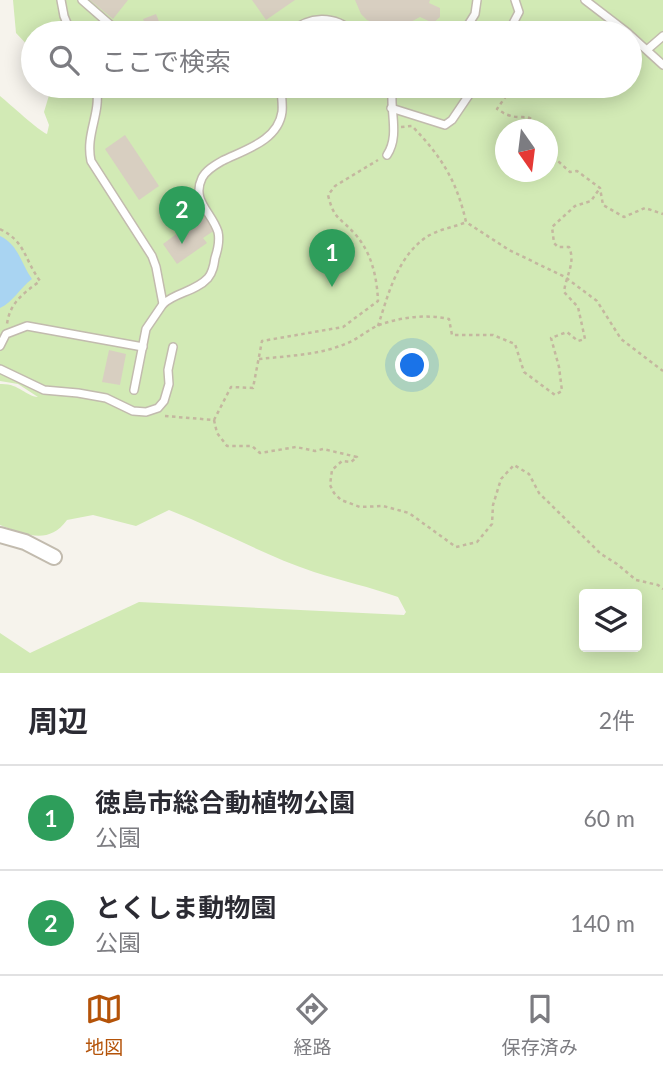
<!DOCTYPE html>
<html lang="ja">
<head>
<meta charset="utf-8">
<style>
	body { margin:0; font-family:Lato,"Noto Sans JP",sans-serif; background:#f7f7f7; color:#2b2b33 }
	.controls { position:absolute; right:21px; bottom:21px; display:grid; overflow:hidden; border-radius:7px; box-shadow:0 4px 18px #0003 }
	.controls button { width:63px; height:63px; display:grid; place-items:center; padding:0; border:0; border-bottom:2px solid #e1e1e2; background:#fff; color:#2b2b33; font:35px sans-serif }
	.compass { position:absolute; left:495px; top:119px; width:63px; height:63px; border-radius:50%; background:#fff; box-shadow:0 4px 18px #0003; rotate:166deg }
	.you { position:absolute; left:413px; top:366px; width:24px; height:24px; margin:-18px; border:5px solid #fff; border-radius:50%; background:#1a73e8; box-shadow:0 0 0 10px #1a73e833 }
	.badge { display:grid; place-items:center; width:46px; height:46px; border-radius:50%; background:#b45309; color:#fff; font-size:23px; font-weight:700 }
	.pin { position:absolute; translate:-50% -58px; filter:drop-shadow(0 2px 4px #0008) }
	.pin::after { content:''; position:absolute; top:37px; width:24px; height:21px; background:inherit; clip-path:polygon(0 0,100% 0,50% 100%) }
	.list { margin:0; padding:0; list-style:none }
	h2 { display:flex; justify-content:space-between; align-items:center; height:91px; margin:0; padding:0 28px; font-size:30px }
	h2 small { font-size:23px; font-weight:400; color:#7c7c81 }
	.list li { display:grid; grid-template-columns:46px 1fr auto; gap:21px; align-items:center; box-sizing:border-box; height:105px; padding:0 28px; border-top:2px solid #e1e1e2 }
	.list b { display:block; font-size:26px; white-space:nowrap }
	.list p { margin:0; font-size:23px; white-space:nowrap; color:#7c7c81 }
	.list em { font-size:23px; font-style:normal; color:#7c7c81 }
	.icon { flex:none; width:38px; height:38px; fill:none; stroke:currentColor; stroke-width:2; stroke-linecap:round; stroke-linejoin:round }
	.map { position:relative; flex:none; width:663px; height:673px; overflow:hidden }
	.search { position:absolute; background:#fff; box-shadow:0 4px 18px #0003; left:21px; right:21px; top:21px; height:77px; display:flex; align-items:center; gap:18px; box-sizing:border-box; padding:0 24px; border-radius:38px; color:#7c7c81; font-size:26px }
	.sheet { height:301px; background:#fff }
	nav { display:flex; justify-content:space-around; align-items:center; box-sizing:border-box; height:98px; border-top:2px solid #e1e1e2; background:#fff; font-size:19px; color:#7c7c81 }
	nav a { display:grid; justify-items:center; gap:4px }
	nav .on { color:#b45309 }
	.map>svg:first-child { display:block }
	.green { fill:#d2eab5; fill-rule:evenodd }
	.water { fill:#a9d4f2 }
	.building { fill:#d8cfc1 }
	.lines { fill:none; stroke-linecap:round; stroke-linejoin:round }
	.service-casing { stroke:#c2bbae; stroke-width:10 }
	.minor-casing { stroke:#c2bbae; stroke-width:18 }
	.path { stroke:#c4b79f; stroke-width:2.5; stroke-dasharray:3.5 3.5; stroke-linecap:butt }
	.service { stroke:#fff; stroke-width:7 }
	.minor { stroke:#fff; stroke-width:14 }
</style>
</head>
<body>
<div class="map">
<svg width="663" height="673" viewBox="0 0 663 673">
	<rect width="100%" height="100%" fill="#f6f3ec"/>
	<!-- green -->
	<path class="green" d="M13 0H663V673H0V633L30 653 139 602 404 615 406 612 398 597C370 587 342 581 314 572 264 555 218 529 169 510L136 526 93 515 67 520C48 546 25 534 0 525V384C19 383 25 396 38 397L18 384 0 381V96C10 104 39 131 47 134L49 125 44 112 50 92 44 86H630V33H33V51L16 33ZM505 130H548V172H505ZM584 594H637V647H584Z"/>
	<!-- water -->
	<path class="water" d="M0 236C19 245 21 264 32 279 20 288 13 302 0 308Z"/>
	<!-- building -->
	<g class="building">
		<path d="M90 0H128L113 19Z"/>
		<path d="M252 0H295L266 20Z"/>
		<path d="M355 0H430L429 3 440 8V17L433 23 420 17 403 26 384 27 367 20 361 14Z"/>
		<path d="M156 14 160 24 147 28 143 19Z"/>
		<path d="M121 86H137L129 94Z"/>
		<path d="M159 86H185L184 92 170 96Z"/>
		<path d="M125 135 159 186 139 200 105 149Z"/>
		<path d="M205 217 215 230 203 238 207 243 177 264 163 244 191 223 193 226Z"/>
		<path d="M109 350 126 354 120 385 102 382Z"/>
	</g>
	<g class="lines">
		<!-- service casing -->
		<g class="service-casing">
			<g id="service">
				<path d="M61 0 64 16 71 33"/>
				<path d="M82 0 114 28"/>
				<path d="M585 0 628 33"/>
				<path d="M289 33C309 16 334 14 354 33"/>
				<path d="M463 33 475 14 477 0"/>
				<path d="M508 33 519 12 515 0"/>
				<path d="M630 35 663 65"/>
				<path d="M648 49 663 36"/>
				<path d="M96 86C102 113 85 133 91 161L152 256 156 267 163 304 146 329 134 390"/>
				<path d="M391 108 445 125 452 120 475 86"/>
				<path d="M387 155C399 137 391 115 392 95L402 86"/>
				<path d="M163 304C176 292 195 292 208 278 213 272 214 265 215 258 218 249 220 241 218 232 212 212 191 201 202 178 206 170 215 165 222 161 244 150 278 141 282 112 283 104 281 94 281 86"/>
				<path d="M0 346 6 334 27 326 143 347"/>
				<path d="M0 369 44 390 78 393 106 398 133 411 146 412 158 408 164 401 169 384 168 370 173 347"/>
			</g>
		</g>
		<!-- minor casing -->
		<g class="minor-casing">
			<path id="minor" d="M0 535 25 542 54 557"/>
		</g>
		<!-- path -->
		<g class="path">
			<path d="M487 86 506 96 497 109C501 111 504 114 508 115 524 121 530 110 540 130"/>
			<path d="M401 127 412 126C441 156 457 181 466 222L509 250 565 277 597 301 621 339 663 371"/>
			<path d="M548 152 570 172 577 171 600 188 603 205 624 217 645 208 663 214"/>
			<path d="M0 229C26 242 24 259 40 281 24 293 10 302 7 324"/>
			<path d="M378 326C388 295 397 258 425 238 436 230 454 227 467 222"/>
			<path d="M259 359C287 356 319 355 345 344 357 340 367 330 379 325 401 317 426 314 449 319L452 335H493L515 344 524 372 555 395 562 391 559 367 551 338 567 332 578 341 585 339 578 307 564 292C566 275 576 263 569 247H558L554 243 552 227 575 206 591 201 600 188"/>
			<path d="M165 416 214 420 231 387 253 388 262 341 343 327 378 301C377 278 372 253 355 234 340 217 334 220 328 195L335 186 378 160"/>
			<path d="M214 420 217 433 227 446H252L260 453 296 447 315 451 323 449 357 457 351 462 342 461 332 470 330 485 334 493 341 500 360 507 383 506 409 513 456 547 477 542 492 524 493 505 501 479 514 465 529 474 539 493 601 554 617 564 636 580 658 585 663 589"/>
		</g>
		<!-- service -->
		<use href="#service" class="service"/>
		<!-- minor -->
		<use href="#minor" class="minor"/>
	</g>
</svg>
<div class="controls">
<button><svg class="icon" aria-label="layers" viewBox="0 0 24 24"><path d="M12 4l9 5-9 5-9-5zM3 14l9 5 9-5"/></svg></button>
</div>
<svg class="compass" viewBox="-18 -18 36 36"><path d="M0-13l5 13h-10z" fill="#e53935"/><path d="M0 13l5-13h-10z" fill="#7c7c81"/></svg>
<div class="you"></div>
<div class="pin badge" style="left:332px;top:287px;background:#2e9e5b">1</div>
<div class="pin badge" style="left:182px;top:244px;background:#2e9e5b">2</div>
<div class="search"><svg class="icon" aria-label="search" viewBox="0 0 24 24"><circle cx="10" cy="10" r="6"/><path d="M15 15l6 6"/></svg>ここで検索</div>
</div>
<section class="sheet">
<h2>周辺<small>2件</small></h2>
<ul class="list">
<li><span class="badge" style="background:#2e9e5b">1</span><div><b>徳島市総合動植物公園</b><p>公園</p></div><em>60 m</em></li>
<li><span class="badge" style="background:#2e9e5b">2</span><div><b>とくしま動物園</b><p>公園</p></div><em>140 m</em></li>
</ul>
</section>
<nav>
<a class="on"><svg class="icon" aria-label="map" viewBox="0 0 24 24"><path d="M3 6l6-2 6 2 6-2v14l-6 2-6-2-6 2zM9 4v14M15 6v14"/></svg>地図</a>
<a><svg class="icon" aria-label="directions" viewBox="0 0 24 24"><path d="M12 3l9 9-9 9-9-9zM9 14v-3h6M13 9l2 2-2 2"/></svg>経路</a>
<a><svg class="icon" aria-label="saved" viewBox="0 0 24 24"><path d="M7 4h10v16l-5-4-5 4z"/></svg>保存済み</a>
</nav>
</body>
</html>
